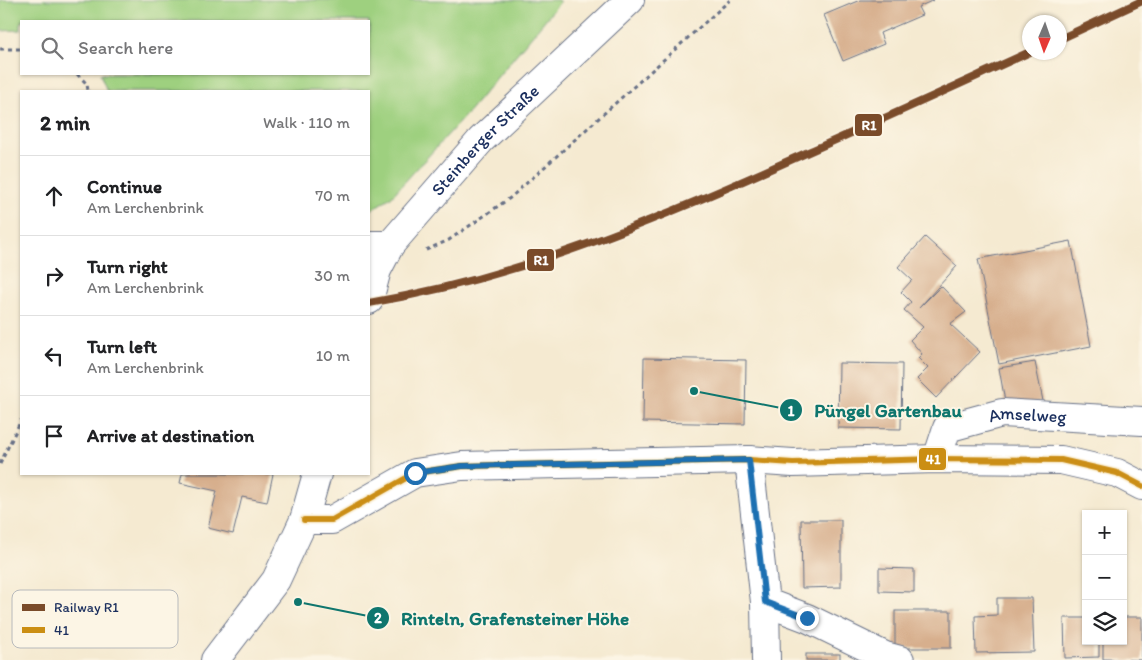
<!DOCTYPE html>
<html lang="en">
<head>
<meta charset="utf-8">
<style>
	body { margin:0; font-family:Itim,sans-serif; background:#f2f2f2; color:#202124 }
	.controls { position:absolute; right:15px; bottom:15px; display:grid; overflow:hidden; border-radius:0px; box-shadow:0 1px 4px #0004 }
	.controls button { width:45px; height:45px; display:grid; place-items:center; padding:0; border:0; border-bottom:1px solid #e0e0e0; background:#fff; color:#202124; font:25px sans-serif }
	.compass { position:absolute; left:1022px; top:15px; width:45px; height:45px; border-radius:50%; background:#fff; box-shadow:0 1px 4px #0004; rotate:182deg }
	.stop { position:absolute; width:15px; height:15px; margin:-11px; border:4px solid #1f6fb2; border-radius:50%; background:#fff }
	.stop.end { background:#1f6fb2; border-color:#fff; box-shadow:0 1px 5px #0008 }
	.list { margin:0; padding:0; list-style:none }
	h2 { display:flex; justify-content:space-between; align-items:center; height:65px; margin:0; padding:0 20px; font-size:21px }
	h2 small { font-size:16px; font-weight:400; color:#757577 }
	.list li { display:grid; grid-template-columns:32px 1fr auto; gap:15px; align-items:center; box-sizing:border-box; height:80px; padding:0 20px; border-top:1px solid #e0e0e0 }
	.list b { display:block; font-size:19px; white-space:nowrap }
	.list p { margin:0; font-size:16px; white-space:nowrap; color:#757577 }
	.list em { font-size:16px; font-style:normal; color:#757577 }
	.icon { flex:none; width:28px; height:28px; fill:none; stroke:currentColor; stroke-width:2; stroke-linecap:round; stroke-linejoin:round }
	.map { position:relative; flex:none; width:1142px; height:660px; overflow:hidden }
	.search { position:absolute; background:#fff; box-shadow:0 1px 4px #0004; left:20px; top:20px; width:350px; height:55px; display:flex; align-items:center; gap:12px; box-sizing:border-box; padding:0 18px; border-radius:0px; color:#757577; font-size:19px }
	.panel { position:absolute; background:#fff; box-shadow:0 1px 4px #0004; left:20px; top:90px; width:350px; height:385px; border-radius:0px }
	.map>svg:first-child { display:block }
	.green { fill:#9ed07f; stroke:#5c806e }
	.building { fill:#d7af8d }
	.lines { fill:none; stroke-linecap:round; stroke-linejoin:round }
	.minor-casing { stroke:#677086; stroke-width:30 }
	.tertiary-casing { stroke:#677086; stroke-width:30 }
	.path { stroke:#677086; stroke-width:3; stroke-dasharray:4 4; stroke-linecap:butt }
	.minor { stroke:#fff; stroke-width:28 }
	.tertiary { stroke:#fff; stroke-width:28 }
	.bus-1-casing { stroke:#fcf5e5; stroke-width:10 }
	.bus-1 { stroke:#cb8e13; stroke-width:6 }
	.rail-1-casing { stroke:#fcf5e5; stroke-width:11 }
	.rail-1 { stroke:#7a4b2a; stroke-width:8 }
	.route { stroke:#1f6fb2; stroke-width:6 }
	.labels { text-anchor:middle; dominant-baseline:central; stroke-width:4; stroke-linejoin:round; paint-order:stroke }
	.street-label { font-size:18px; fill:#1b2f5e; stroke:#fcf5e5 }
	.key { fill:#fcf5e5; stroke:#b8babc; stroke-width:1 }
	.key-label { font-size:14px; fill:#1b2f5e }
	.leader { fill:none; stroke:#0f766e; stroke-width:2 }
	.callout-dot { fill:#0f766e; stroke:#fcf5e5; stroke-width:2 }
	.mark-label { font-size:15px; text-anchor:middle; font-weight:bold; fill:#fff }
	.callout-label { font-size:19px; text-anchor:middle; font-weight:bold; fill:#0f766e; stroke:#fcf5e5; stroke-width:4; stroke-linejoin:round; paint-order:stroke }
	.line-badge { stroke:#fcf5e5; stroke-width:2 }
	.badge-label { font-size:14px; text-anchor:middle; font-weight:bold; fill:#fff }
</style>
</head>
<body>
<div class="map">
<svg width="1142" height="660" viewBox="0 0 1142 660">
	<rect width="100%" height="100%" fill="#fcf5e5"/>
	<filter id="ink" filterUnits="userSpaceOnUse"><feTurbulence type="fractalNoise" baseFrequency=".02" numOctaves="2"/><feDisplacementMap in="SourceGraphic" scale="10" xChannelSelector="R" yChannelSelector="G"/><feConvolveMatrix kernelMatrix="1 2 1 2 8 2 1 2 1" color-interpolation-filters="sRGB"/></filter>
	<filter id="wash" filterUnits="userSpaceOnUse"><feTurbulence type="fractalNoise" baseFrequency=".0096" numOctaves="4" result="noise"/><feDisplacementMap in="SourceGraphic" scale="20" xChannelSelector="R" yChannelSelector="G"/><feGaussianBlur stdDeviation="1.12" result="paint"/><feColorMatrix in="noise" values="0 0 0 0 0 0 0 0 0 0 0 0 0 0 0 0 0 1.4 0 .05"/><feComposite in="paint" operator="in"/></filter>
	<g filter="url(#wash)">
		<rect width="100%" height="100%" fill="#f5ead1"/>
		<!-- green -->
		<path class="green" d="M0 0H558L560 2 465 116 391 197 369 211V91H107L100 74H369V21H21V30L0 31Z"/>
		<g id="blocks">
			<!-- building -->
			<g class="building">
				<path d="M860 0H934L918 7 922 15 880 33 884 44 843 61 824 15Z"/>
				<path d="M925 237 957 266 919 308 941 286 966 312 950 324 980 352 936 398 917 379 928 368 918 358 922 354 910 340 923 327 904 310 911 302 901 292 912 280 898 267Z"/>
				<path d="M1071 241 1091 346 999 364 978 259Z"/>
				<path d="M644 358 746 360 745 424 643 422Z"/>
				<path d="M1035 362 1043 401 1006 407 999 368Z"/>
				<path d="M839 363 902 364 901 429 838 428Z"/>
				<path d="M182 474H273L267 502 242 497 233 534 208 528 217 491 180 483Z"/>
				<path d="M801 520H841V587L802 588Z"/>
				<path d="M879 568 914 569V592L879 591Z"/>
				<path d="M997 598H1032L1034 652 976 653 975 616 997 615Z"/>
				<rect x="895" y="611" width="56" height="37"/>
				<path d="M1123 617H1142V660L1103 659V641H1123Z"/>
				<path d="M1064 618H1086V641H1099V657L1065 658Z"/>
				<rect x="806" y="654" width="34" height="6"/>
			</g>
		</g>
	</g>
	<g filter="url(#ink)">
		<use href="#blocks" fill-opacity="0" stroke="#677086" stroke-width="1"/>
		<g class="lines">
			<!-- minor casing -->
			<g class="minor-casing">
				<g id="minor">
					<path d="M369 245H390"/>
					<path id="s1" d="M937 459 947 428 1002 413 1142 421"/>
					<path d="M749 460 765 602 766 660"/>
					<path d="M304 520H332L415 473 462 466 749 460 793 463 937 459 1061 460 1117 473 1142 486"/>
					<path d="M765 602 807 618 885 656 900 660"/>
				</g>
			</g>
			<!-- tertiary casing -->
			<g class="tertiary-casing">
				<g id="tertiary">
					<path id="s2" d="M369 300 377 270 390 245 481 140 630 0"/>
					<path d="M215 660 276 580 304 520 317 474"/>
				</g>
			</g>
			<!-- path -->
			<g class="path">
				<path d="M0 49H21"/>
				<path d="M77 74 87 84 88 91"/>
				<path d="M426 250 449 240 510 198 730 0"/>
				<path d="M0 464 21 420"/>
			</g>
			<!-- minor -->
			<use href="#minor" class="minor"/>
			<!-- tertiary -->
			<use href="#tertiary" class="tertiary"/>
			<!-- bus-1 casing -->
			<g class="bus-1-casing">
				<path id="bus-1" d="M304 520H332L415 473 462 466 749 460 793 463 937 459 1061 460 1117 473 1142 486"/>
			</g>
			<!-- bus-1 -->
			<use href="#bus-1" class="bus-1"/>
			<!-- rail-1 casing -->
			<g class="rail-1-casing">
				<g id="rail-1">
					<path d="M1060 39 1142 1"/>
					<path d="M369 303C523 277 665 217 806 153 881 120 955 86 1030 52"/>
				</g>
			</g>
			<!-- rail-1 -->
			<use href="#rail-1" class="rail-1"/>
		</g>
	</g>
	<g class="lines" filter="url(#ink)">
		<!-- route -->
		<path class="route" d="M415 473 462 466 749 460 765 602 807 618"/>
	</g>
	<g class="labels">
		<!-- street labels -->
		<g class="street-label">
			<text stroke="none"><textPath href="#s2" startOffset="201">Steinberger Straße</textPath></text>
			<text stroke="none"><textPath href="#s1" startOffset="115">Amselweg</textPath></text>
		</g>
	</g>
	<!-- legend -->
	<rect x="12" y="590" width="166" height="58" rx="8" class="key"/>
	<rect x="22" y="604" width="23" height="7" fill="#7a4b2a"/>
	<rect x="22" y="627" width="23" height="6" fill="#cb8e13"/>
	<g class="key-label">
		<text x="54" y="612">Railway R1</text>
		<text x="54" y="635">41</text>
	</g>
	<!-- callouts -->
	<path class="leader" d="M694 391L791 410M298 602L378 618"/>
	<g class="callout-dot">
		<circle cx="694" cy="391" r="5"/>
		<circle cx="298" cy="602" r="5"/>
		<circle cx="791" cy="410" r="12"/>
		<circle cx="378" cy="618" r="12"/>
	</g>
	<g class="mark-label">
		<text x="791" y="416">1</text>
		<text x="378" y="623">2</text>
	</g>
	<g class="callout-label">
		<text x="888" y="417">Püngel Gartenbau</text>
		<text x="515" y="625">Rinteln, Grafensteiner Höhe</text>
	</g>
	<g class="line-badge">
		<rect x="854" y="113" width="29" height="24" rx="5" fill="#7a4b2a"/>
		<rect x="526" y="248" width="29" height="24" rx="5" fill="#7a4b2a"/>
		<rect x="918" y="447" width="29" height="24" rx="5" fill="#cb8e13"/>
	</g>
	<g class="badge-label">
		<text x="869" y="130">R1</text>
		<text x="541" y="265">R1</text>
		<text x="933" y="464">41</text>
	</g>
</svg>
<div class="controls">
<button>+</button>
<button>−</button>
<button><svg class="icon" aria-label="layers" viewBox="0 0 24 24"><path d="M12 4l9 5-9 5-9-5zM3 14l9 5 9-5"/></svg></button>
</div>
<svg class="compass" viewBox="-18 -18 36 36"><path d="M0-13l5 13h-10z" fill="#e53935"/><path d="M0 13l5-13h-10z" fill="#757577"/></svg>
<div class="stop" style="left:415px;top:473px"></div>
<div class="stop end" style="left:807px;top:618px"></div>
<div class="search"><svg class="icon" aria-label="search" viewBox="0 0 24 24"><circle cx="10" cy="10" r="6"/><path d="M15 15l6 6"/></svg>Search here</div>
<section class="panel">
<h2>2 min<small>Walk · 110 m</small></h2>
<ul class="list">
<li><svg class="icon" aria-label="ahead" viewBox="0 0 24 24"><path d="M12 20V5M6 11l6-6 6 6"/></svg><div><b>Continue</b><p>Am Lerchenbrink</p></div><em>70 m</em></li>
<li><svg class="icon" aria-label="right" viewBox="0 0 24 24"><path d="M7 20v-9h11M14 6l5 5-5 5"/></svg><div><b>Turn right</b><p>Am Lerchenbrink</p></div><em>30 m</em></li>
<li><svg class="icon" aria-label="left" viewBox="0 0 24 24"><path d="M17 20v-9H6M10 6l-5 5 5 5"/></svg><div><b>Turn left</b><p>Am Lerchenbrink</p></div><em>10 m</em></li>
<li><svg class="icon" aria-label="arrive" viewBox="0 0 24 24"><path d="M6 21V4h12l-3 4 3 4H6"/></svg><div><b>Arrive at destination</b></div></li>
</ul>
</section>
</div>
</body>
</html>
